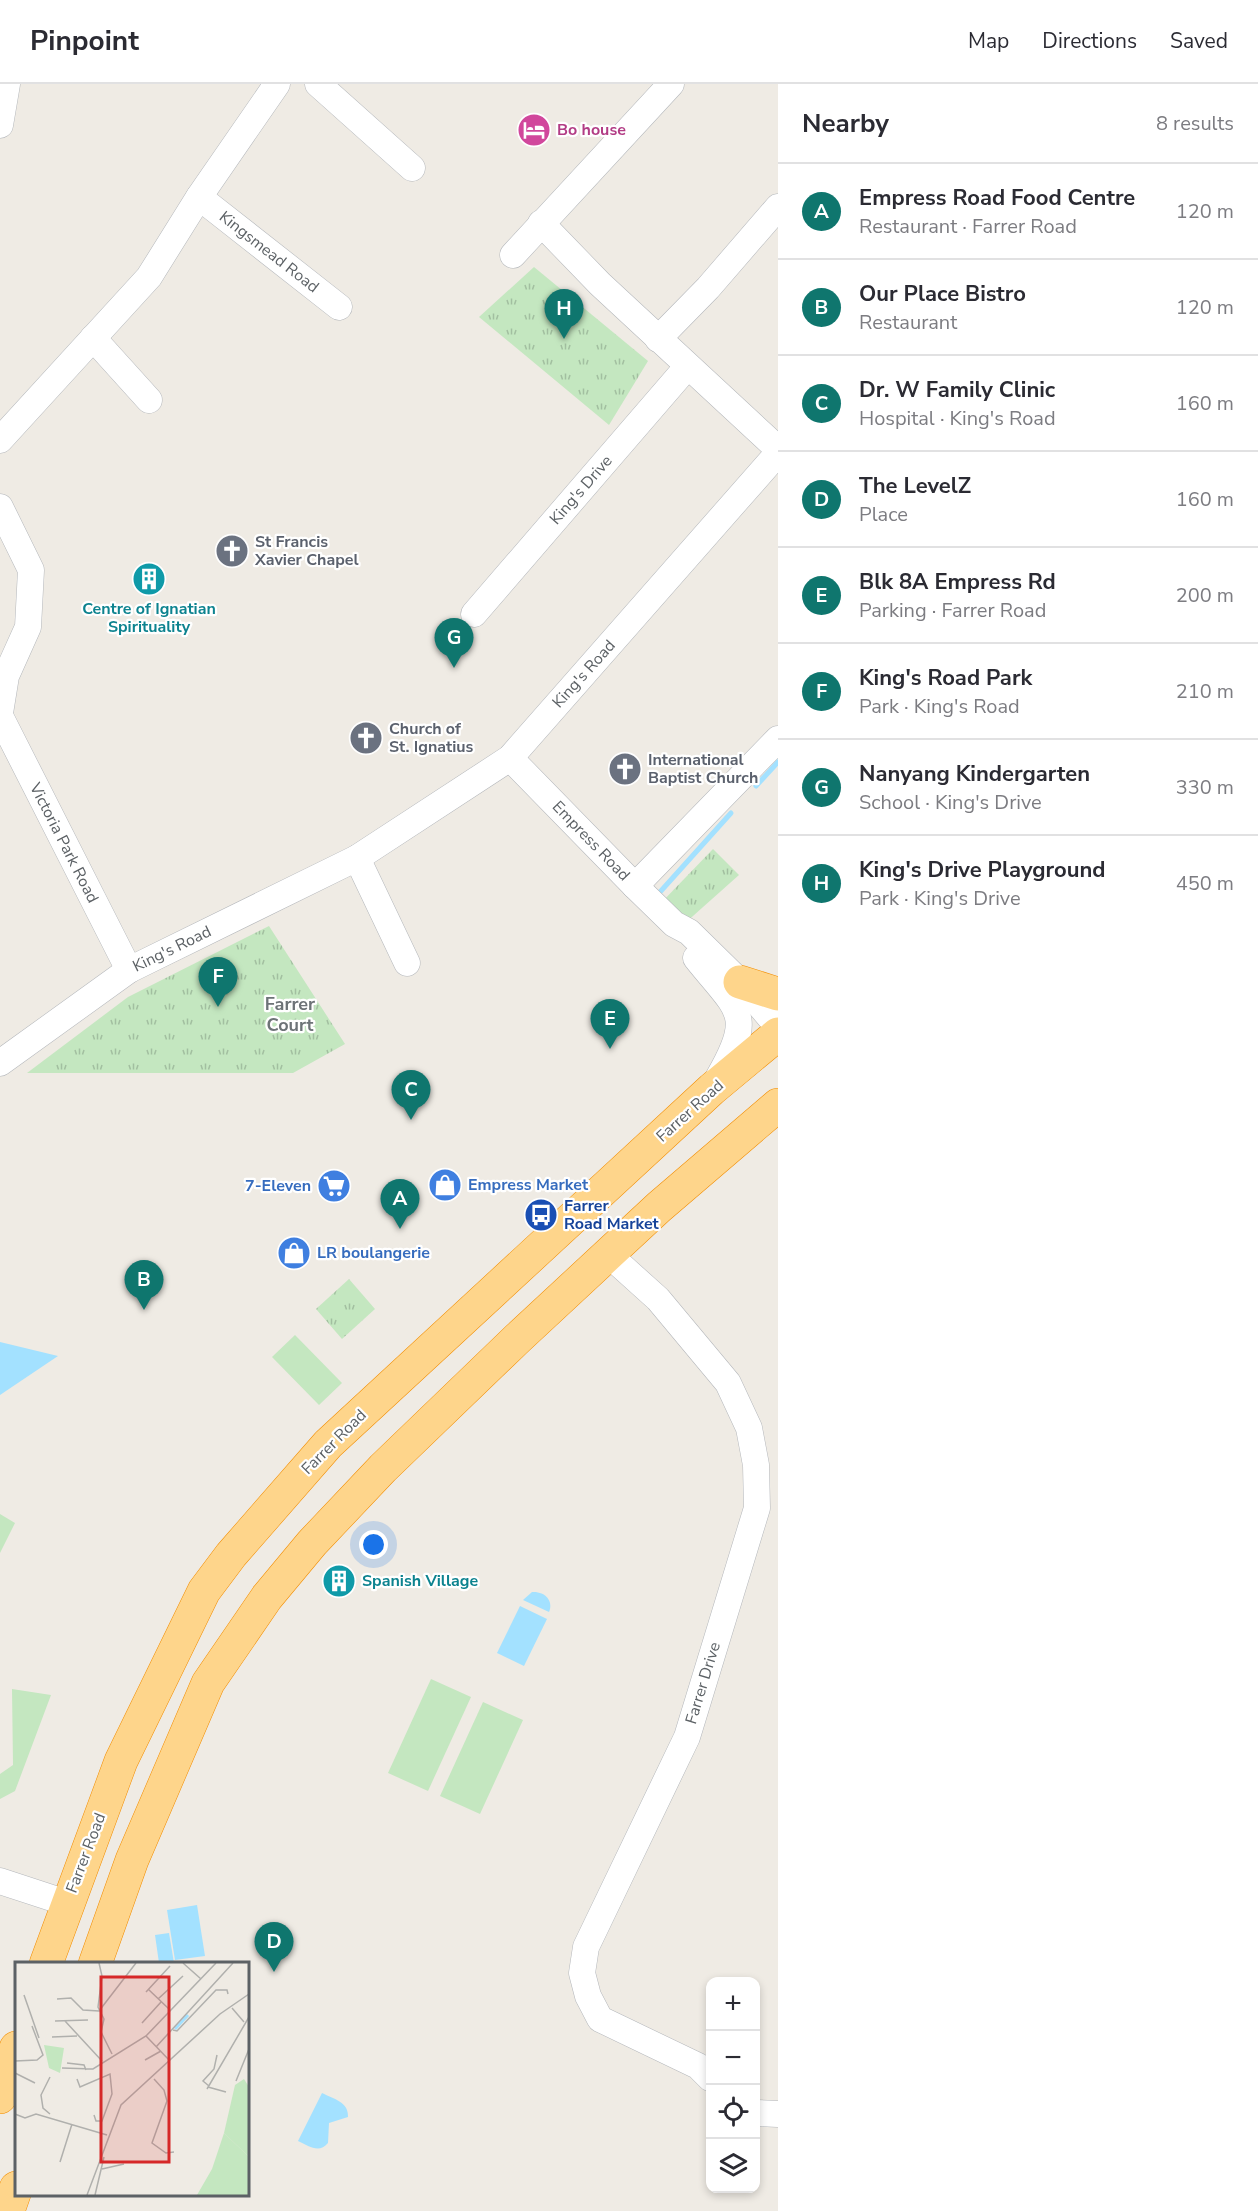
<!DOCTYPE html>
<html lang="en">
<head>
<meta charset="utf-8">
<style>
	body { margin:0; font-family:"Nunito Sans",sans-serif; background:#f2f2f3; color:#2b2b33 }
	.controls { position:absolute; right:18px; bottom:18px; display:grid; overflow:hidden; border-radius:12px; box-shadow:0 3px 9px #0003 }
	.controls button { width:54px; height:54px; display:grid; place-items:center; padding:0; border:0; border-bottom:2px solid #e1e1e2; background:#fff; color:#2b2b33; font:30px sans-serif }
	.you { position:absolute; left:374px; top:1461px; width:21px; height:21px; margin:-15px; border:4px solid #fff; border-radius:50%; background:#1a73e8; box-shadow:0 0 0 9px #1a73e833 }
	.badge { display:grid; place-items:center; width:39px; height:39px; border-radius:50%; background:#0f766e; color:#fff; font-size:20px; font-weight:700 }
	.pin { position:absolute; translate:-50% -50px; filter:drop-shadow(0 2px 3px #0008) }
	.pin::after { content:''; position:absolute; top:32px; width:21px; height:18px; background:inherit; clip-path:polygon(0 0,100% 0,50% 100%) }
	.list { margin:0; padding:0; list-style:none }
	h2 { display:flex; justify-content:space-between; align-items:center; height:78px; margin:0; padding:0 24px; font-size:26px }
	h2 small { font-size:20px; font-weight:400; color:#7c7c81 }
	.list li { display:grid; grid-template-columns:39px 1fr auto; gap:18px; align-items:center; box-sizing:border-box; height:96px; padding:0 24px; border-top:2px solid #e1e1e2 }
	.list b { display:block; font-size:22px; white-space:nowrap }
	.list p { margin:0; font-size:20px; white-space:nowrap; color:#7c7c81 }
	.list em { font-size:20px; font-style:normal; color:#7c7c81 }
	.icon { flex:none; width:33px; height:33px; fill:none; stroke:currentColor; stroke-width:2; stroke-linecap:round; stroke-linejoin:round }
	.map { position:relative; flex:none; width:778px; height:2127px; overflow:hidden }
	header { display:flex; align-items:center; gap:36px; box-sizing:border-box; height:84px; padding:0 30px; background:#fff; border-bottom:2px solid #e1e1e2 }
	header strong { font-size:28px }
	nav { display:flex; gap:33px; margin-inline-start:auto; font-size:21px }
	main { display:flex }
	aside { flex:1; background:#fff }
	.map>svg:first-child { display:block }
	.green { fill:#c4e7c0 }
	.park { fill:url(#park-tufts) }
	.water { fill:#a3e1ff }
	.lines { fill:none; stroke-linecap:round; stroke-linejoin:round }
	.stream { stroke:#a3e1ff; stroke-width:5 }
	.minor-casing { stroke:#b4b7bb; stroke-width:27 }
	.highway-casing { stroke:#f28d00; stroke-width:34 }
	.minor { stroke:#fff; stroke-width:26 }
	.highway { stroke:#fed58b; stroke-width:33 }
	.labels { text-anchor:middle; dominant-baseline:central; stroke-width:4.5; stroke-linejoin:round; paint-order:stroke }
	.hotel-label { font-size:16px; font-weight:bold; fill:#b23c85; stroke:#fff; text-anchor:start }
	.street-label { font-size:16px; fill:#5c6165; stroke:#fff }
	.worship-label { font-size:16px; font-weight:bold; fill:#5b616d; stroke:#fff; text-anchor:start }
	.culture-label { font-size:16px; font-weight:bold; fill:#0d838f; stroke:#fff }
	.shop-label { font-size:16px; font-weight:bold; fill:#366cbe; stroke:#fff; text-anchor:start }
	.transit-label { font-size:16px; font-weight:bold; fill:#164399; stroke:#fff; text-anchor:start }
	.neighbourhood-label { font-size:18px; font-weight:bold; fill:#6d7377; stroke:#fff }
	.inset-river { fill:none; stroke:#a3e1ff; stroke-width:3 }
	.inset-road { fill:none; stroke:#b0b0ad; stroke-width:1.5 }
	.view { fill:#d62828; fill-opacity:0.15; stroke:#d62828; stroke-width:3 }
	.inset-edge { fill:none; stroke:#5c6165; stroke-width:3 }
</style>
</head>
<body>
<header>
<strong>Pinpoint</strong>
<nav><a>Map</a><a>Directions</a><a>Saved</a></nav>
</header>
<main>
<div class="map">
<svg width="778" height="2127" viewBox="0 0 778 2127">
	<defs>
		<pattern id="park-tufts" width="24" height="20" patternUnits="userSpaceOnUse" patternTransform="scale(1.5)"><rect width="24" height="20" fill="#c4e7c0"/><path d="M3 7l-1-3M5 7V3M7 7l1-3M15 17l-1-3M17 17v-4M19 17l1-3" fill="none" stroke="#a2bfa0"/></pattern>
	</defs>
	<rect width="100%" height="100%" fill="#efebe4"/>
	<!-- green -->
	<g class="green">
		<path d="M295 1251 342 1299 319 1321 272 1273Z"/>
		<path d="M0 1430 15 1439 0 1469Z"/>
		<path d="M431 1595 471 1613 428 1707 388 1689Z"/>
		<path d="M12 1605 51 1611 15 1707 0 1715V1690L13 1681Z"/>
		<path d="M483 1618 523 1636 480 1730 440 1712Z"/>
	</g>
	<!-- park -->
	<g class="park">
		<path d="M534 183 648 277 609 341 479 233Z"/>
		<path d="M713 765 739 791 684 840 659 821Z"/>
		<path d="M269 842 345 960 293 989H27L128 913Z"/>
		<path d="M349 1195 375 1225 342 1255 316 1225Z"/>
	</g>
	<!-- water -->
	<g class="water">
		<path d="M0 1258 58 1272 0 1311Z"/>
		<path d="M532 1508C544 1507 554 1516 549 1528L523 1516Z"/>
		<path d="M520 1522 547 1535 524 1582 497 1569Z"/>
		<path d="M197 1821 205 1872 175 1876 167 1826Z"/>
		<path d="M169 1849 174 1879H159L155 1851Z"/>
		<path d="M322 2009C334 2015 349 2018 348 2033L329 2039 328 2059C319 2070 309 2062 298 2057Z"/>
	</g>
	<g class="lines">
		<!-- stream -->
		<g class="stream">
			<path d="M756 702 778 678"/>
			<path d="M660 808 731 729"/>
		</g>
		<!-- minor casing -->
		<g class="minor-casing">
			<g id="minor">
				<path d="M318 0 412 84"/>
				<path d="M0 41 7 0"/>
				<path d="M199 113 339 223"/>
				<path d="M541 139 600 200 778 365"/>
				<path d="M513 171 671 0"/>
				<path d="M93 254 149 316"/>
				<path d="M658 255 708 204 778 123"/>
				<path d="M0 356 149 193 199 113 277 0"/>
				<path d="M0 423 31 486 28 543 6 592 0 629"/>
				<path d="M474 530 687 283"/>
				<path d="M0 632 129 886"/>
				<path d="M510 674 635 802 674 840 689 848 740 898 778 943"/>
				<path d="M357 774 407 879"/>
				<path d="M635 802 778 655"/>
				<path d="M696 874C738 927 756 929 718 994"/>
				<path d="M0 979 129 886 357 774 510 674 778 369"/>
				<path d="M608 1170 658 1215 728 1299 749 1344 756 1381 757 1424 687 1653 586 1863 582 1889 588 1912 600 1935 698 1982 710 1994"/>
				<path d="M0 1797 67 1819"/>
				<path d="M756 2029 778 2030"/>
			</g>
		</g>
		<!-- highway casing -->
		<g class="highway-casing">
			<g id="highway">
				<path d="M740 898 778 910"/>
				<path d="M46 1880 121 1677 204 1507 231 1471 328 1360 712 1005 778 950"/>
				<path d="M95 1880 132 1776 208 1599 267 1513 312 1459 383 1384 518 1254 659 1123 778 1021"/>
				<path d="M0 2013 16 1964"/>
				<path d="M8 2127 16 2104"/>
			</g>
		</g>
		<!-- minor -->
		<use href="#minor" class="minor"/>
		<!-- highway -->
		<use href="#highway" class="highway"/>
	</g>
	<!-- icons -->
	<defs>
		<g id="hotel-disc" transform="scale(1.725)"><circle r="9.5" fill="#d1479c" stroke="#fff"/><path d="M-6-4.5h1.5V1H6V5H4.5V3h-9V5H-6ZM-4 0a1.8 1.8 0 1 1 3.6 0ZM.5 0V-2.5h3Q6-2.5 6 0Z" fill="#fff"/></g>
		<g id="church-disc" transform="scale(1.725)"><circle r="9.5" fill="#6b7280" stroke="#fff"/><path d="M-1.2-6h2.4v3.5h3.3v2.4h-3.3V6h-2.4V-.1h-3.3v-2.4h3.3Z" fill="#fff"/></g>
		<g id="building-disc" transform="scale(1.725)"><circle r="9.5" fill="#0f9aa8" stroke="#fff"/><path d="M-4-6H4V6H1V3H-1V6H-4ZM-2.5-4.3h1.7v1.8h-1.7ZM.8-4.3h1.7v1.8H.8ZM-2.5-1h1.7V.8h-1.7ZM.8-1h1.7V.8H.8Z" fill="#fff"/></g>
		<g id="shop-disc" transform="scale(1.725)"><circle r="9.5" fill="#3f7fe0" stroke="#fff"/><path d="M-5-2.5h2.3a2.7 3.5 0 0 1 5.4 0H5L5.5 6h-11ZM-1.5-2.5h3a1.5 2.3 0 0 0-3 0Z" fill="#fff"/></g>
		<g id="supermarket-disc" transform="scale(1.725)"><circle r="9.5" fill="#3f7fe0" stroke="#fff"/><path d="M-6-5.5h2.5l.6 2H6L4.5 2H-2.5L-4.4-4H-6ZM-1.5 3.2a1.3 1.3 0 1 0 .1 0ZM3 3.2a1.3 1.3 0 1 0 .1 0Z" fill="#fff"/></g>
		<g id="bus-disc" transform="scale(1.725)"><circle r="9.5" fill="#1a4fb4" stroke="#fff"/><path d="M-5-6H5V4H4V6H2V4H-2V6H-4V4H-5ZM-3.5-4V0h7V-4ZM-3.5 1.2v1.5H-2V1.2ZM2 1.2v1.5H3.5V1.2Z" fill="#fff"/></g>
	</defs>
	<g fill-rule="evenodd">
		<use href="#hotel-disc" x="534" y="46"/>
		<use href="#church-disc" x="232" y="467"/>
		<use href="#building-disc" x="149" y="495"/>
		<use href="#church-disc" x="366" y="654"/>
		<use href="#church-disc" x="625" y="685"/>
		<use href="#shop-disc" x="445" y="1101"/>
		<use href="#supermarket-disc" x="334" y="1102"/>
		<use href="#bus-disc" x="541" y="1131"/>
		<use href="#shop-disc" x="294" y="1169"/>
		<use href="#building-disc" x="339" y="1497"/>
	</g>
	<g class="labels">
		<!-- hotel labels -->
		<g class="hotel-label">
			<text x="557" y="46">Bo house</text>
		</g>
		<!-- street labels -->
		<g class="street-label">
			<text transform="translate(269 168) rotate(38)">Kingsmead Road</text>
			<text transform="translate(581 406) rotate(-49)">King's Drive</text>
			<text transform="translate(584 590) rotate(-48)">King's Road</text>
			<text transform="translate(591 757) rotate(46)">Empress Road</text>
			<text transform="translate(64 759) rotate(63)">Victoria Park Road</text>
			<text transform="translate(172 865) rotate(-26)">King's Road</text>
			<text transform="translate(690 1027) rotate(-42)">Farrer Road</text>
			<text transform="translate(334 1358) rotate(-45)">Farrer Road</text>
			<text transform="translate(703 1599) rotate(-73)">Farrer Drive</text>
			<text transform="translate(86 1769) rotate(-69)">Farrer Road</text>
		</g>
		<!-- worship labels -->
		<g class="worship-label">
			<text x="255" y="458">St Francis<tspan x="255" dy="18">Xavier Chapel</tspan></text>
			<text x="389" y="645">Church of<tspan x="389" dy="18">St. Ignatius</tspan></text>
			<text x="648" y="676">International<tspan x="648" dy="18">Baptist Church</tspan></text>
		</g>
		<!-- culture labels -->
		<g class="culture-label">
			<text x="149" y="525">Centre of Ignatian<tspan x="149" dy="18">Spirituality</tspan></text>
			<text x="362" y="1497" text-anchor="start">Spanish Village</text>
		</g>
		<!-- shop labels -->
		<g class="shop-label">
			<text x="468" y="1101">Empress Market</text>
			<text x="311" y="1102" text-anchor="end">7-Eleven</text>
			<text x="317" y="1169">LR boulangerie</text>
		</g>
		<!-- transit labels -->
		<g class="transit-label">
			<text x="564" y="1122">Farrer<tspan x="564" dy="18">Road Market</tspan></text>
		</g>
		<!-- neighbourhood labels -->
		<g class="neighbourhood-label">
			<text x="290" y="920">Farrer<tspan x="290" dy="21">Court</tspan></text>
		</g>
	</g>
	<!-- overview -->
	<g transform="translate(15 1878)">
		<rect width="234" height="234" fill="#efebe4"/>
		<path d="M29 83 49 86 45 111 34 106Z" fill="#c4e7c0"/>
		<path d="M209 171 234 195V233H182L197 207Z" fill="#c4e7c0"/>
		<path d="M229 117 234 125V195L209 171 220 123Z" fill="#c4e7c0"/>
		<path class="inset-river" d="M160 67 173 53"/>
		<path class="inset-road" d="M84 1 87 14 83 45 89 57 86 70 97 92M168 1 186 17M133 27 154 47M131 30 155 4M9 33 24 76M42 37 56 36 68 48 84 49M143 37 168 14M217 46 229 60M84 49 121 1M40 59 73 58M50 59 87 99M127 61 146 40M158 68 162 69 201 28H212L213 32M131 74 155 99M37 75 62 74M141 85 218 1M130 98 146 89M0 99 22 98 28 93 17 64M52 101 69 103 71 108M47 106 78 107 131 74 201 1M0 111 20 121M62 117 65 125 95 112 97 132 87 159H81L79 153M139 117 149 128 152 139 137 181 151 191 159 190M221 119 234 87M194 124 188 119 199 107 202 93M193 125 211 130M192 127 234 55M0 152 10 156 21 152 92 173M35 152 28 146 26 133 35 115M45 200 57 162M87 207 109 202M72 233 106 143 205 52 234 32M80 233 89 195"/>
		<path class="view" d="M86 15H154V200H86Z"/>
		<rect width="234" height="234" class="inset-edge"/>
	</g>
</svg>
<div class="controls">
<button>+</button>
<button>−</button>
<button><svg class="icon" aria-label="locate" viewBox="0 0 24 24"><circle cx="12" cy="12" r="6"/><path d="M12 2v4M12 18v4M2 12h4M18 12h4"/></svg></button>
<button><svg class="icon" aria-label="layers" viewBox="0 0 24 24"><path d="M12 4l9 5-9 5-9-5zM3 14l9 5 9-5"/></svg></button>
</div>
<div class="you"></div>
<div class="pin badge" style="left:400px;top:1145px">A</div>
<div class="pin badge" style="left:144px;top:1226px">B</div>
<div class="pin badge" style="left:411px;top:1036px">C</div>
<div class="pin badge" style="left:274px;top:1888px">D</div>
<div class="pin badge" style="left:610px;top:965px">E</div>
<div class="pin badge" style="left:218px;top:923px">F</div>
<div class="pin badge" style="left:454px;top:584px">G</div>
<div class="pin badge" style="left:564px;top:255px">H</div>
</div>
<aside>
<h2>Nearby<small>8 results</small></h2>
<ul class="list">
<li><span class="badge">A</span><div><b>Empress Road Food Centre</b><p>Restaurant · Farrer Road</p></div><em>120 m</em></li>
<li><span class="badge">B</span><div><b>Our Place Bistro</b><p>Restaurant</p></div><em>120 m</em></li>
<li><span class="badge">C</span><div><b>Dr. W Family Clinic</b><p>Hospital · King's Road</p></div><em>160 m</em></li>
<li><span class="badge">D</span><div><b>The LevelZ</b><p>Place</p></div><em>160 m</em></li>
<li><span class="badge">E</span><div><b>Blk 8A Empress Rd</b><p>Parking · Farrer Road</p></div><em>200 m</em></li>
<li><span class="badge">F</span><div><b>King's Road Park</b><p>Park · King's Road</p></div><em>210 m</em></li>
<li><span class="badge">G</span><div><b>Nanyang Kindergarten</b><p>School · King's Drive</p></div><em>330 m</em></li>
<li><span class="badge">H</span><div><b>King's Drive Playground</b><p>Park · King's Drive</p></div><em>450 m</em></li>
</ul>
</aside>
</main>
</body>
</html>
